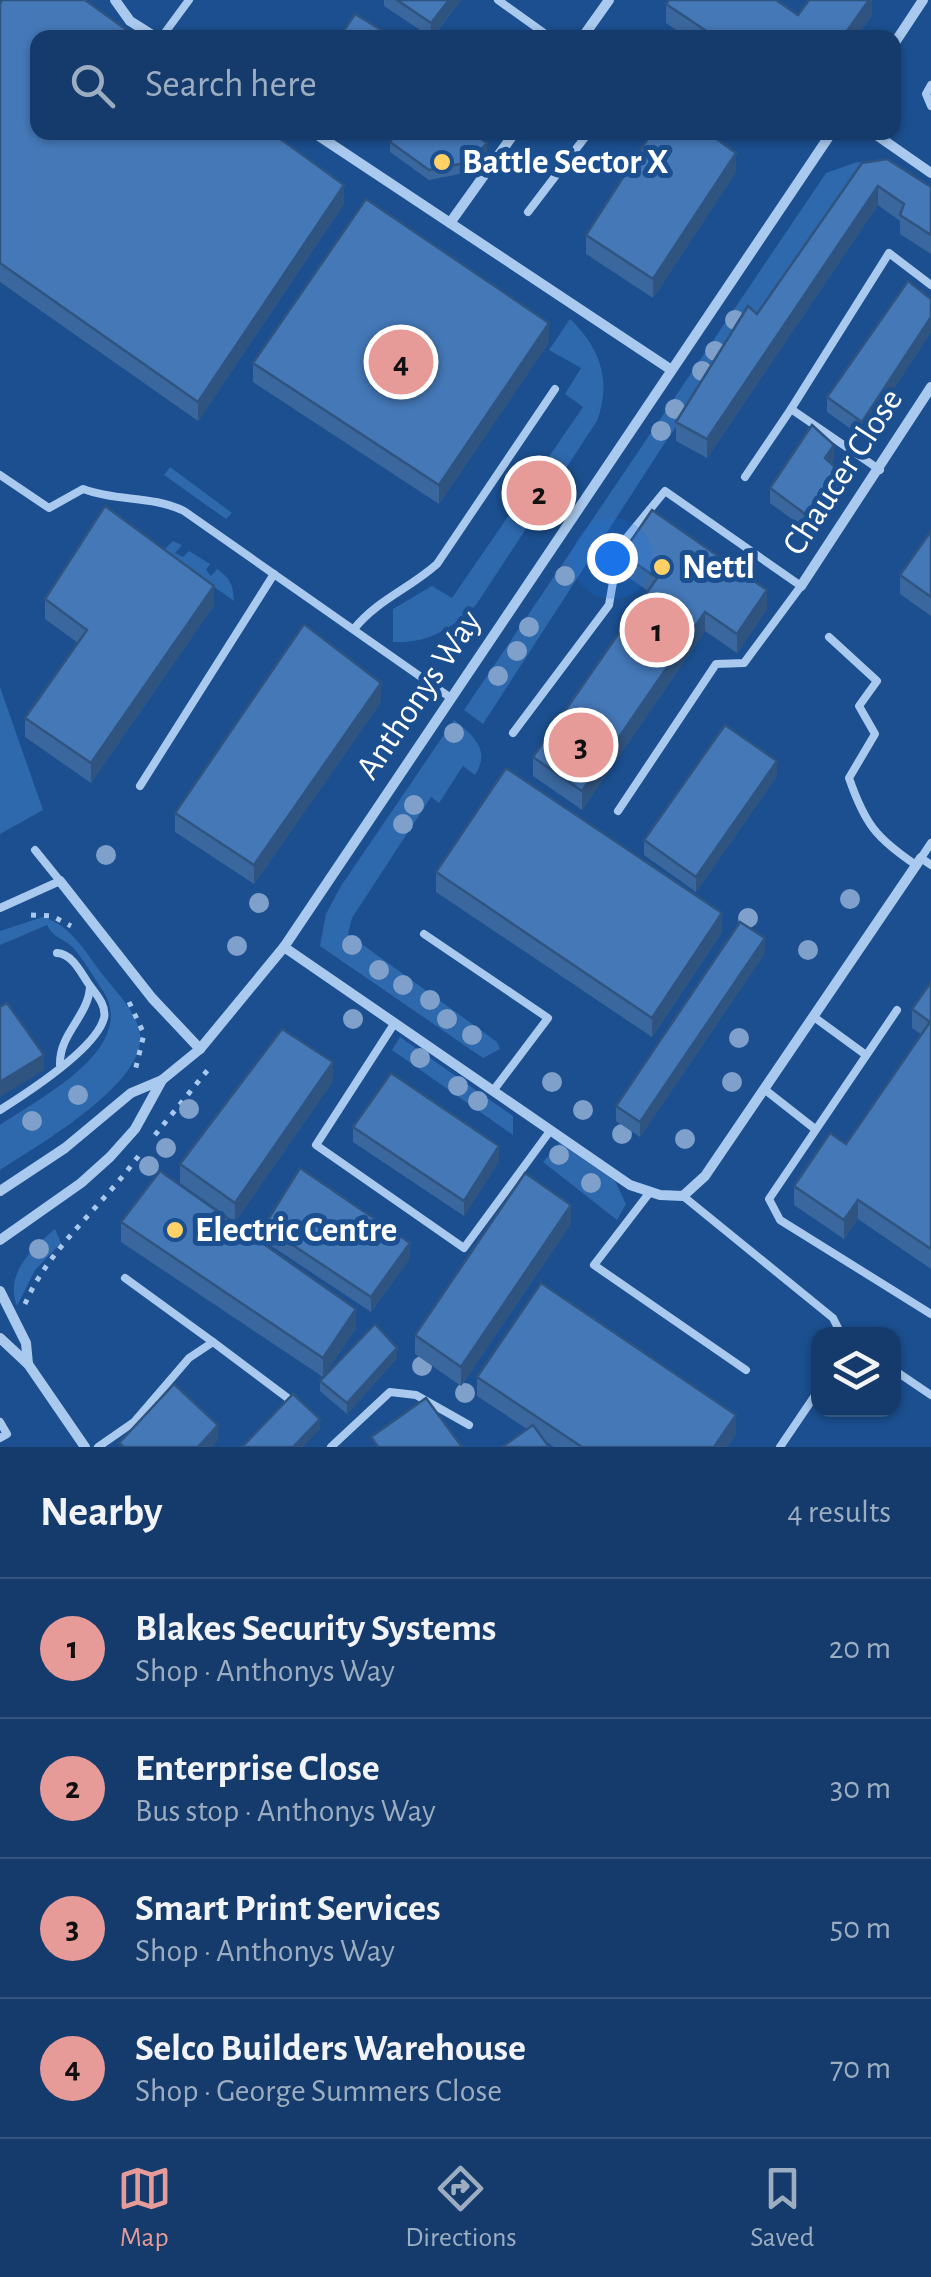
<!DOCTYPE html>
<html lang="en">
<head>
<meta charset="utf-8">
<style>
	body { margin:0; font-family:"Alegreya Sans",sans-serif; background:#1d4271; color:#f1f3f6 }
	.controls { position:absolute; right:30px; bottom:30px; display:grid; overflow:hidden; border-radius:20px; box-shadow:0 2px 8px #0004 }
	.controls button { width:90px; height:90px; display:grid; place-items:center; padding:0; border:0; border-bottom:2px solid #33557e; background:#143b6b; color:#f1f3f6; font:50px sans-serif }
	.you { position:absolute; left:612px; top:558px; width:35px; height:35px; margin:-25px; border:8px solid #fff; border-radius:50%; background:#1a73e8; box-shadow:0 0 0 15px #1a73e833 }
	.badge { display:grid; place-items:center; width:65px; height:65px; border-radius:50%; background:#e69b98; color:#111; font-size:32px; font-weight:700 }
	.pin { position:absolute; translate:-50% -50%; border:5px solid #fff; box-shadow:0 2px 10px #0006 }
	.list { margin:0; padding:0; list-style:none }
	h2 { display:flex; justify-content:space-between; align-items:center; height:130px; margin:0; padding:0 40px; font-size:42px }
	h2 small { font-size:32px; font-weight:400; color:#9dadc1 }
	.list li { display:grid; grid-template-columns:65px 1fr auto; gap:30px; align-items:center; box-sizing:border-box; height:140px; padding:0 40px; border-top:2px solid #33557e }
	.list b { display:block; font-size:38px; white-space:nowrap }
	.list p { margin:0; font-size:32px; white-space:nowrap; color:#9dadc1 }
	.list em { font-size:32px; font-style:normal; color:#9dadc1 }
	.icon { flex:none; width:55px; height:55px; fill:none; stroke:currentColor; stroke-width:2; stroke-linecap:round; stroke-linejoin:round }
	.map { position:relative; flex:none; width:931px; height:1447px; overflow:hidden }
	.search { position:absolute; background:#143b6b; box-shadow:0 2px 8px #0004; left:30px; right:30px; top:30px; height:110px; display:flex; align-items:center; gap:25px; box-sizing:border-box; padding:0 35px; border-radius:20px; color:#9dadc1; font-size:38px }
	.sheet { height:690px; background:#143b6b }
	nav { display:flex; justify-content:space-around; align-items:center; box-sizing:border-box; height:140px; border-top:2px solid #33557e; background:#143b6b; font-size:28px; color:#9dadc1 }
	nav a { display:grid; justify-items:center; gap:5px }
	nav .on { color:#e69b98 }
	.map>svg:first-child { display:block }
	.green { fill:#2e69ad }
	.lines { fill:none; stroke-linecap:round; stroke-linejoin:round }
	.path { stroke:#a9c9ee; stroke-width:5; stroke-dasharray:5 8; stroke-linecap:butt }
	.lane { stroke:#a9c9ee; stroke-width:8 }
	.street { stroke:#a9c9ee; stroke-width:10 }
	.tree { fill:#7ea0ca }
	.wall { fill:#3a679d }
	.shaded-wall { fill:#305480 }
	.building { fill:#4478b7; stroke:#305480; stroke-width:2.5 }
	.poi-dot { fill:#ffd166; stroke:#1b4f8f; stroke-width:4 }
	.labels { text-anchor:middle; dominant-baseline:central; stroke-width:10; stroke-linejoin:round; paint-order:stroke }
	.poi-label { font-size:35px; font-weight:bold; fill:#fff; stroke:#1b4f8f; text-anchor:start }
	.street-label { font-size:35px; fill:#fff; stroke:#1b4f8f }
</style>
</head>
<body>
<div class="map">
<svg width="931" height="1447" viewBox="0 0 931 1447">
	<rect width="100%" height="100%" fill="#1b4f8f"/>
	<!-- green -->
	<g class="green">
		<path d="M857 162 874 164 888 178 748 326 666 441 483 724 464 710 826 173Z"/>
		<path d="M570 319C600 348 612 380 597 421L476 605C449 630 430 643 393 642V609L432 586 452 598 583 407 565 394 581 368 549 350Z"/>
		<path d="M170 467 232 513 226 519 164 475Z"/>
		<path d="M173 541 182 545 175 553 183 557 189 551 210 564 206 570 211 576 217 569C231 579 233 585 234 601L163 551Z"/>
		<path d="M0 687 43 810 0 834Z"/>
		<path d="M454 720C474 736 491 750 475 775L463 766 439 803 431 797 352 918 348 934 497 1042 500 1049 483 1058 320 946 326 914 341 886Z"/>
		<path d="M43 917C71 925 86 953 103 975 117 993 136 1011 140 1034 147 1083 37 1146 0 1170V1125C40 1098 143 1046 101 988 92 975 81 954 69 944 59 937 53 937 47 925L0 945V931Z"/>
		<path d="M400 1037 513 1116V1135L392 1050Z"/>
		<path d="M560 1143 615 1181 626 1204 617 1220 543 1162Z"/>
		<path d="M55 1229 61 1243 35 1270 17 1306C4 1273 33 1248 55 1229Z"/>
	</g>
	<g class="lines">
		<!-- path -->
		<g class="path">
			<path d="M31 915 52 916 71 926"/>
			<path d="M129 1002 144 1034 135 1071"/>
			<path d="M155 1135 211 1066"/>
			<path d="M25 1304C49 1247 106 1203 142 1151"/>
		</g>
		<!-- lane -->
		<g class="lane">
			<path d="M498 0 551 38"/>
			<path d="M161 38 189 0"/>
			<path d="M931 85 926 94 931 106"/>
			<path d="M528 212 589 132"/>
			<path d="M880 470 791 409 889 253 931 285"/>
			<path d="M0 475 49 508 83 489C118 502 151 495 184 511L451 698"/>
			<path d="M745 477 791 409"/>
			<path d="M354 629C377 600 409 589 437 564L555 389"/>
			<path d="M829 637 877 681 859 706 875 734 849 778C865 824 876 838 916 865"/>
			<path d="M513 733 609 605 619 547 665 491 801 586 744 663 716 664 618 811"/>
			<path d="M140 786 274 574"/>
			<path d="M931 843 921 858 931 865"/>
			<path d="M0 908 60 881 35 850"/>
			<path d="M424 934 548 1018 493 1091"/>
			<path d="M897 1010 769 1199 780 1220 931 1314"/>
			<path d="M814 1017 866 1055"/>
			<path d="M394 1024 316 1145 464 1248 550 1131"/>
			<path d="M60 1065C59 1033 88 1017 90 987"/>
			<path d="M764 1089 815 1129"/>
			<path d="M0 1110C27 1093 96 1049 104 1018 107 1005 95 993 88 983 80 971 72 954 57 953"/>
			<path d="M650 1192 594 1265 746 1370"/>
			<path d="M683 1196 833 1318 841 1334"/>
			<path d="M213 1342 289 1399"/>
			<path d="M894 1370 931 1395"/>
			<path d="M0 1422 7 1434 0 1438"/>
			<path d="M98 1447 134 1422 189 1358 213 1342 125 1278"/>
			<path d="M331 1447 390 1392 416 1395 469 1425"/>
			<path d="M780 1447 818 1391"/>
		</g>
		<!-- street -->
		<g class="street">
			<path d="M115 0 130 21 157 38"/>
			<path d="M582 38 609 0"/>
			<path d="M894 44 923 0"/>
			<path d="M313 132 670 369"/>
			<path d="M872 132 931 173"/>
			<path d="M450 223 515 132"/>
			<path d="M801 586 931 387"/>
			<path d="M60 881 152 998 200 1049"/>
			<path d="M284 947 630 1185 660 1195 683 1196 705 1176 921 858"/>
			<path d="M0 1191 65 1148 131 1093 162 1080"/>
			<path d="M0 1240 81 1183 110 1157 135 1129 162 1080 200 1049 284 947 832 132"/>
			<path d="M0 1291 26 1343 28 1364"/>
			<path d="M0 1338 28 1364 85 1447"/>
		</g>
	</g>
	<!-- trees -->
	<g class="tree">
		<circle cx="735" cy="320" r="10"/>
		<circle cx="715" cy="351" r="10"/>
		<circle cx="702" cy="371" r="10"/>
		<circle cx="675" cy="409" r="10"/>
		<circle cx="661" cy="431" r="10"/>
		<circle cx="565" cy="576" r="10"/>
		<circle cx="529" cy="627" r="10"/>
		<circle cx="517" cy="651" r="10"/>
		<circle cx="498" cy="676" r="10"/>
		<circle cx="454" cy="733" r="10"/>
		<circle cx="414" cy="805" r="10"/>
		<circle cx="403" cy="824" r="10"/>
		<circle cx="106" cy="855" r="10"/>
		<circle cx="850" cy="899" r="10"/>
		<circle cx="259" cy="903" r="10"/>
		<circle cx="748" cy="918" r="10"/>
		<circle cx="352" cy="945" r="10"/>
		<circle cx="237" cy="946" r="10"/>
		<circle cx="808" cy="950" r="10"/>
		<circle cx="379" cy="970" r="10"/>
		<circle cx="403" cy="985" r="10"/>
		<circle cx="430" cy="1000" r="10"/>
		<circle cx="353" cy="1019" r="10"/>
		<circle cx="447" cy="1019" r="10"/>
		<circle cx="472" cy="1035" r="10"/>
		<circle cx="739" cy="1038" r="10"/>
		<circle cx="420" cy="1058" r="10"/>
		<circle cx="552" cy="1082" r="10"/>
		<circle cx="732" cy="1082" r="10"/>
		<circle cx="458" cy="1086" r="10"/>
		<circle cx="78" cy="1095" r="10"/>
		<circle cx="478" cy="1101" r="10"/>
		<circle cx="189" cy="1109" r="10"/>
		<circle cx="583" cy="1110" r="10"/>
		<circle cx="32" cy="1121" r="10"/>
		<circle cx="622" cy="1134" r="10"/>
		<circle cx="685" cy="1139" r="10"/>
		<circle cx="166" cy="1148" r="10"/>
		<circle cx="559" cy="1155" r="10"/>
		<circle cx="149" cy="1166" r="10"/>
		<circle cx="591" cy="1183" r="10"/>
		<circle cx="39" cy="1249" r="10"/>
		<circle cx="422" cy="1366" r="10"/>
		<circle cx="465" cy="1393" r="10"/>
	</g>
	<!-- wall -->
	<g class="wall">
		<path d="M384 0H461L432 38 384 6Z"/>
		<path d="M872 0V15L856 38H688L666 23V4L798 15Z"/>
		<path d="M0 4 344 204 198 421 0 282Z"/>
		<path d="M390 142 487 153 470 172 429 180 390 152Z"/>
		<path d="M887 159 931 187V254L900 234V221L878 205 707 458 676 441V422L757 314Z"/>
		<path d="M736 172 653 298 586 254V235Z"/>
		<path d="M931 299V332L862 437 827 412V397Z"/>
		<path d="M549 342 439 504 253 382V363Z"/>
		<path d="M834 460 831 464 847 493 816 537 770 503V488Z"/>
		<path d="M931 531V616L900 594V575Z"/>
		<path d="M622 554 767 609 737 653 705 631 582 810 533 776V757L648 591 622 573Z"/>
		<path d="M45 599 214 605 91 783 25 737V718L78 643 45 619Z"/>
		<path d="M381 702 254 884 175 832V813Z"/>
		<path d="M777 776 696 892 644 855V840Z"/>
		<path d="M436 872 722 932 652 1037 436 892Z"/>
		<path d="M765 953 640 1137 616 1121V1106Z"/>
		<path d="M931 982V1269L858 1219 844 1239 794 1205V1186L846 1144 922 1035 912 1028V1009Z"/>
		<path d="M333 1081 235 1222 180 1183V1164Z"/>
		<path d="M353 1127 499 1161 464 1216 353 1142Z"/>
		<path d="M121 1222 356 1328 323 1377 121 1242Z"/>
		<path d="M571 1224 461 1386 415 1354V1335Z"/>
		<path d="M264 1226 410 1258 371 1312 264 1241Z"/>
		<path d="M397 1358 347 1414 320 1391V1381Z"/>
		<path d="M477 1377 736 1434 727 1447H554L477 1396Z"/>
	</g>
	<!-- shaded-wall -->
	<g class="shaded-wall">
		<path d="M449 0H461L431 38V23Z"/>
		<path d="M869 0H872V15L856 38H842Z"/>
		<path d="M487 143V153L470 172V162Z"/>
		<path d="M736 153V172L653 298V279Z"/>
		<path d="M344 185V204L198 421V402Z"/>
		<path d="M878 186V205L707 458V439Z"/>
		<path d="M931 317V332L862 437V422Z"/>
		<path d="M549 323V342L439 504V485Z"/>
		<path d="M834 445V460L825 473V458Z"/>
		<path d="M847 478V493L816 537V522Z"/>
		<path d="M214 586V605L91 783V763Z"/>
		<path d="M767 590V609L737 653V634Z"/>
		<path d="M705 612V631L582 810V791Z"/>
		<path d="M381 683V702L254 884V865Z"/>
		<path d="M777 761V776L696 892V877Z"/>
		<path d="M722 913V932L652 1037V1018Z"/>
		<path d="M765 938V953L640 1137V1122Z"/>
		<path d="M44 1055V1070L0 1097V1082Z"/>
		<path d="M333 1062V1081L235 1222V1203Z"/>
		<path d="M499 1146V1161L464 1216V1201Z"/>
		<path d="M858 1200V1219L844 1239V1220Z"/>
		<path d="M571 1205V1224L461 1386V1367Z"/>
		<path d="M410 1243V1258L371 1312V1297Z"/>
		<path d="M356 1309V1328L323 1377V1358Z"/>
		<path d="M397 1348V1358L347 1414V1403Z"/>
		<path d="M736 1415V1434L727 1447H714Z"/>
		<path d="M320 1419V1429L303 1447H293Z"/>
		<path d="M218 1425V1440L212 1447H198Z"/>
	</g>
	<!-- building -->
	<g class="building">
		<path d="M2 0H85L138 38H38V132H271L344 185 198 402 0 263V4Z"/>
		<path d="M397 0H449L431 23Z"/>
		<path d="M669 0H776L798 15 809 0H869L842 38H717L666 4Z"/>
		<path d="M355 14 394 38H339Z"/>
		<path d="M396 132H471L487 143 470 162 429 170 390 142Z"/>
		<path d="M652 132H707L736 153 653 279 586 235Z"/>
		<path d="M887 159 931 187V235L900 215 904 204 878 186 707 439 676 422 748 306 757 314 862 163Z"/>
		<path d="M366 199 549 323 439 485 253 363Z"/>
		<path d="M908 281 931 299V317L862 422 827 397Z"/>
		<path d="M812 425 834 445 825 458 847 478 816 522 770 488Z"/>
		<path d="M105 506 214 586 91 763 25 718 87 630 45 599Z"/>
		<path d="M652 510 767 590 737 634 705 612 582 791 533 757 657 578 622 554Z"/>
		<path d="M931 531V597L900 575Z"/>
		<path d="M304 624 381 683 254 865 175 813Z"/>
		<path d="M725 725 777 761 696 877 644 840Z"/>
		<path d="M506 768 722 913 652 1018 436 872Z"/>
		<path d="M740 922 765 938 640 1122 616 1106Z"/>
		<path d="M931 982V1249L858 1200 844 1220 794 1186 830 1133 846 1144 930 1022 912 1009Z"/>
		<path d="M7 1003 44 1055 0 1082V1007Z"/>
		<path d="M282 1029 333 1062 235 1203 180 1164Z"/>
		<path d="M391 1073 499 1146 464 1201 353 1127Z"/>
		<path d="M300 1168 410 1243 371 1297 264 1226Z"/>
		<path d="M160 1171 356 1309 323 1358 121 1222Z"/>
		<path d="M525 1173 571 1205 461 1367 415 1335Z"/>
		<path d="M541 1283 736 1415 714 1447H582L477 1377Z"/>
		<path d="M375 1324 397 1348 347 1403 320 1381Z"/>
		<path d="M174 1384 218 1425 198 1447H124L119 1443Z"/>
		<path d="M293 1394 320 1419 293 1447H242Z"/>
		<path d="M426 1398 462 1447H378L371 1437Z"/>
		<path d="M533 1425 549 1447H502Z"/>
	</g>
	<!-- markers -->
	<g class="poi-dot">
		<circle cx="442" cy="162" r="10"/>
		<circle cx="662" cy="567" r="10"/>
		<circle cx="175" cy="1230" r="10"/>
	</g>
	<g class="labels">
		<!-- poi labels -->
		<g class="poi-label">
			<text x="462" y="162">Battle Sector X</text>
			<text x="682" y="567">Nettl</text>
			<text x="195" y="1230">Electric Centre</text>
		</g>
		<!-- street labels -->
		<g class="street-label">
			<text transform="translate(843 472) rotate(-57)">Chaucer Close</text>
			<text transform="translate(419 695) rotate(-56)">Anthonys Way</text>
		</g>
	</g>
</svg>
<div class="controls">
<button><svg class="icon" aria-label="layers" viewBox="0 0 24 24"><path d="M12 4l9 5-9 5-9-5zM3 14l9 5 9-5"/></svg></button>
</div>
<div class="you"></div>
<div class="pin badge" style="left:657px;top:630px">1</div>
<div class="pin badge" style="left:539px;top:493px">2</div>
<div class="pin badge" style="left:581px;top:745px">3</div>
<div class="pin badge" style="left:401px;top:362px">4</div>
<div class="search"><svg class="icon" aria-label="search" viewBox="0 0 24 24"><circle cx="10" cy="10" r="6"/><path d="M15 15l6 6"/></svg>Search here</div>
</div>
<section class="sheet">
<h2>Nearby<small>4 results</small></h2>
<ul class="list">
<li><span class="badge">1</span><div><b>Blakes Security Systems</b><p>Shop · Anthonys Way</p></div><em>20 m</em></li>
<li><span class="badge">2</span><div><b>Enterprise Close</b><p>Bus stop · Anthonys Way</p></div><em>30 m</em></li>
<li><span class="badge">3</span><div><b>Smart Print Services</b><p>Shop · Anthonys Way</p></div><em>50 m</em></li>
<li><span class="badge">4</span><div><b>Selco Builders Warehouse</b><p>Shop · George Summers Close</p></div><em>70 m</em></li>
</ul>
</section>
<nav>
<a class="on"><svg class="icon" aria-label="map" viewBox="0 0 24 24"><path d="M3 6l6-2 6 2 6-2v14l-6 2-6-2-6 2zM9 4v14M15 6v14"/></svg>Map</a>
<a><svg class="icon" aria-label="directions" viewBox="0 0 24 24"><path d="M12 3l9 9-9 9-9-9zM9 14v-3h6M13 9l2 2-2 2"/></svg>Directions</a>
<a><svg class="icon" aria-label="saved" viewBox="0 0 24 24"><path d="M7 4h10v16l-5-4-5 4z"/></svg>Saved</a>
</nav>
</body>
</html>
